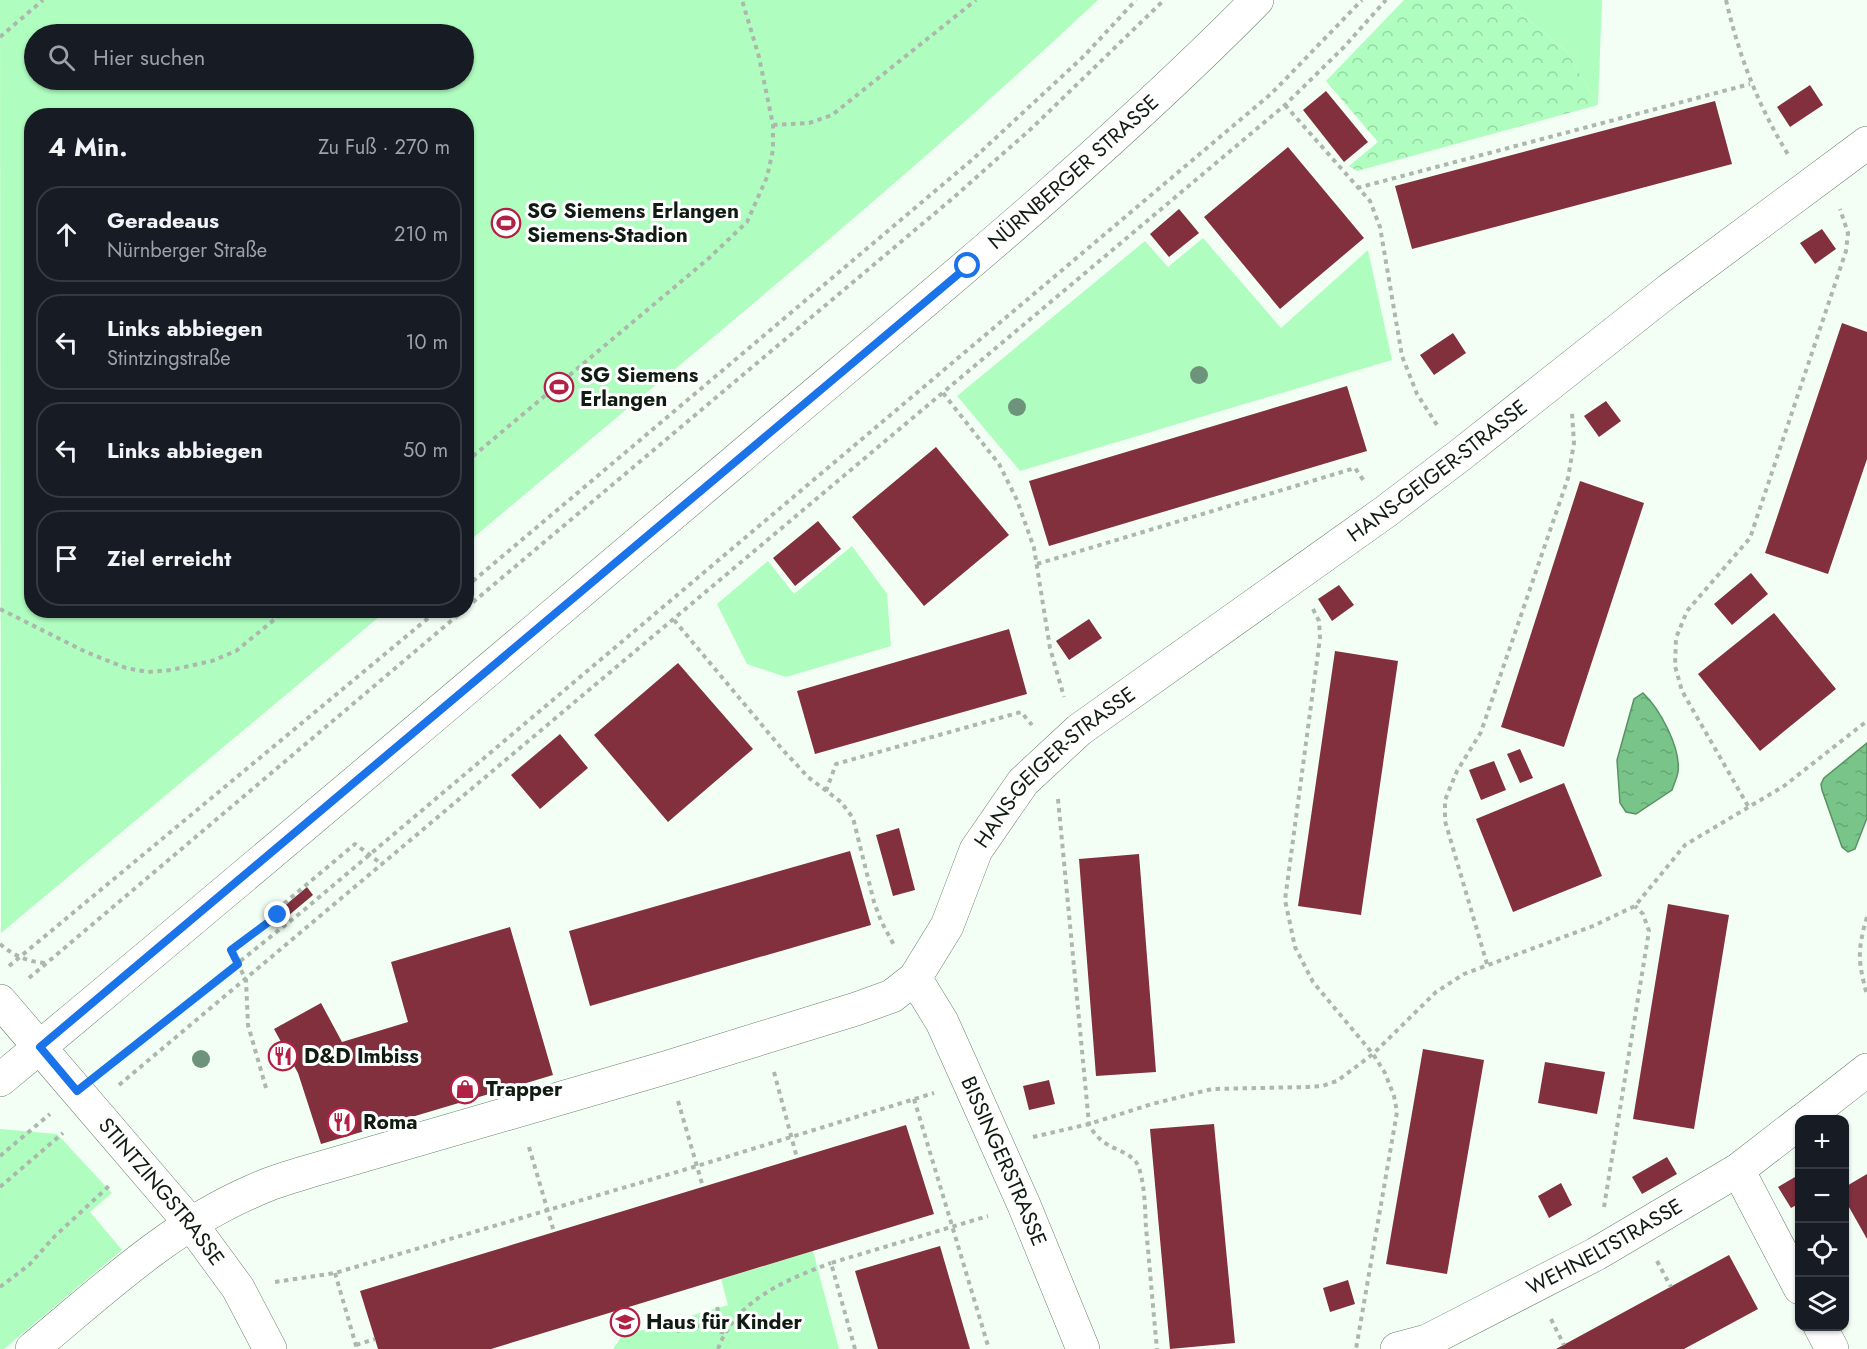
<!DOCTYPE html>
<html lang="de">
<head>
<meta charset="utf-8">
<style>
	body { margin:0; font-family:Jost,sans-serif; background:#20242c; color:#f1f3f6 }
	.controls { position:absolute; right:18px; bottom:18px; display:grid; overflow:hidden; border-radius:12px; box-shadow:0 2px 4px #0004 }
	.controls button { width:54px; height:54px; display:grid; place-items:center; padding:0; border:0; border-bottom:2px solid #363941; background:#171b24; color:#f1f3f6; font:30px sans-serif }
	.stop { position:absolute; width:18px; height:18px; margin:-14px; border:4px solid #1a73e8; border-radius:50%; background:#fff }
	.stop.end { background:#1a73e8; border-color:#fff; box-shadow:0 2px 6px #0008 }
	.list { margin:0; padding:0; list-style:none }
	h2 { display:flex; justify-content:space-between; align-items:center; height:78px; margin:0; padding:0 24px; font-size:26px }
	h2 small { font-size:20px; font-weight:400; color:#9ea1a6 }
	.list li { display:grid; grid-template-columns:39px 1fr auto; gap:18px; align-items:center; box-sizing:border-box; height:96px; margin:0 12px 12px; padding:0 12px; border:2px solid #363941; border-radius:24px }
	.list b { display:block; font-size:22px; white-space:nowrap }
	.list p { margin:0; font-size:20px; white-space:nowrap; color:#9ea1a6 }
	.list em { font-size:20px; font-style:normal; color:#9ea1a6 }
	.icon { flex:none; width:33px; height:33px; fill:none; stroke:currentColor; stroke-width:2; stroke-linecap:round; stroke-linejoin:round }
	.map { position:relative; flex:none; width:1867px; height:1349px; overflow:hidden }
	.search { position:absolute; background:#171b24; box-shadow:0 2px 4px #0004; left:24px; top:24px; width:450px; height:66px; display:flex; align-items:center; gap:15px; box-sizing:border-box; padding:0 21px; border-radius:33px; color:#9ea1a6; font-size:22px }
	.panel { position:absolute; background:#171b24; box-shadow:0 2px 4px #0004; left:24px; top:108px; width:450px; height:510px; border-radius:24px }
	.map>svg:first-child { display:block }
	.green { fill:#b0fdc0; fill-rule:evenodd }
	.forest { fill:url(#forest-crowns) }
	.water { fill:url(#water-ripples); stroke:#599165; stroke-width:1.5 }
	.building { fill:#82303d }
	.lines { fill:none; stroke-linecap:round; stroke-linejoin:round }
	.minor-casing { stroke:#68836d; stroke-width:34 }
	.path { stroke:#acb8ae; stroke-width:4; stroke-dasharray:4.5 4.5; stroke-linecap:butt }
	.minor { stroke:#fff; stroke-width:33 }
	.tree { fill:#6d947b }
	.route { stroke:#1a73e8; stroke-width:8 }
	.labels { text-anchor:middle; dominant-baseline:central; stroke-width:6; stroke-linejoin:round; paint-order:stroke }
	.street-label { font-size:21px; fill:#101b12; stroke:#fff }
	.poi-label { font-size:21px; font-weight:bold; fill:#101b12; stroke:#fff; text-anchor:start }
</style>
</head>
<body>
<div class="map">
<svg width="1867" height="1349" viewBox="0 0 1867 1349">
	<defs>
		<pattern id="forest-crowns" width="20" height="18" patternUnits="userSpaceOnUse" patternTransform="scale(1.5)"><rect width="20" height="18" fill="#b0fdc0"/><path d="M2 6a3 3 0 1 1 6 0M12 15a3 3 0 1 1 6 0" fill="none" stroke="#96d8a4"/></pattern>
		<pattern id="water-ripples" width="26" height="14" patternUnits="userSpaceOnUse" patternTransform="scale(1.5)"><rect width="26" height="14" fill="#78c489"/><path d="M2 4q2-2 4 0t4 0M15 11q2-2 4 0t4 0" fill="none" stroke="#67a875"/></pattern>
	</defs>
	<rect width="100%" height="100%" fill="#f3fff5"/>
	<!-- green -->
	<g class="green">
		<path d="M0 0H1098C896 190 679 364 467 543L466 116H32V610L386 611 1 933ZM34 34H464V80H34Z"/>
		<path d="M1505 0H1602L1598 105 1567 52Z"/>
		<path d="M1203 238 1281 328 1368 250 1392 360 1020 471 957 396 1145 241 1168 267Z"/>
		<path d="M852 546 887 594 891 646 786 677 747 664 717 604 768 561 794 594Z"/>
		<path d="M0 1129 57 1134 112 1193 90 1212 122 1250 4 1349H0Z"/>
		<path d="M813 1251 839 1349H613L622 1336 728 1305 721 1279Z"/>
	</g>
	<!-- forest -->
	<path class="forest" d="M1404 0H1505L1567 52 1598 105 1357 171 1349 166 1378 142 1326 81Z"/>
	<!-- water -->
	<g class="water">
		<path d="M1643 693C1660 709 1681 748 1678 772 1677 778 1674 784 1672 790L1636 814 1626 812 1620 803 1617 760 1634 699Z"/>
		<path d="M1867 743V818L1855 849 1848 852 1842 847 1822 790 1821 784 1824 778Z"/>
	</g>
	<!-- building -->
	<g class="building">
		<path d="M1810 85 1823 105 1790 127 1777 107Z"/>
		<path d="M1326 91 1368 142 1344 162 1303 110Z"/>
		<path d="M1715 101 1732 164 1412 249 1395 186Z"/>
		<path d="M1288 147 1364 238 1280 309 1204 217Z"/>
		<path d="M1179 209 1199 233 1169 257 1150 234Z"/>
		<path d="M1822 229 1836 249 1815 264 1800 243Z"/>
		<path d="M1842 323 1867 332V459L1828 574 1765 553Z"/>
		<path d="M1453 333 1466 353 1434 375 1420 355Z"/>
		<path d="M1347 386 1367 451 1049 546 1029 481Z"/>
		<path d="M1606 401 1621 421 1599 437 1584 416Z"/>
		<path d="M936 447 1009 535 924 606 852 517Z"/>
		<path d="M1580 481 1644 503 1564 747 1501 727Z"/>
		<path d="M818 521 841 549 795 586 773 558Z"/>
		<path d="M1751 573 1768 594 1732 625 1714 604Z"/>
		<path d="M1339 585 1354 605 1332 621 1318 599Z"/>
		<path d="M1774 613 1836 689 1760 751 1698 674Z"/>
		<path d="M1089 619 1102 638 1069 660 1056 641Z"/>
		<path d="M1009 629 1027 694 815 754 797 691Z"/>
		<path d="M1335 651 1398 661 1361 915 1298 906Z"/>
		<path d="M678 663 753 749 668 822 594 735Z"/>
		<path d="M560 734 588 768 540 809 511 775Z"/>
		<path d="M1520 749 1533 778 1520 783 1507 754Z"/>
		<path d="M1494 761 1506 790 1481 800 1469 770Z"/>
		<path d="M1564 783 1602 876 1513 912 1476 819Z"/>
		<path d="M899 828 915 890 893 896 876 835Z"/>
		<path d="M850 851 871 925 590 1006 569 931Z"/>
		<path d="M1139 854 1156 1072 1096 1076 1079 859Z"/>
		<path d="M307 887 313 895 288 916 282 908Z"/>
		<path d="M1668 904 1729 915 1694 1129 1633 1119Z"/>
		<path d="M510 927 553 1075 321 1144 298 1073 274 1029 321 1003 342 1042 408 1022 391 962Z"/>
		<path d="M1423 1049 1484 1060 1447 1274 1386 1264Z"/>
		<path d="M1545 1062 1605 1072 1597 1114 1538 1103Z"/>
		<path d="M1049 1080 1055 1104 1029 1110 1023 1086Z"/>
		<path d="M1214 1124 1235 1343 1170 1349 1150 1129Z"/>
		<path d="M906 1125 934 1214 491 1349H378L360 1291Z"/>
		<path d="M1667 1157 1677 1174 1642 1194 1632 1177Z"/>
		<path d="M1800 1174V1203L1791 1208 1778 1187Z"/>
		<path d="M1867 1174V1239L1845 1200V1187Z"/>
		<path d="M1561 1183 1572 1205 1549 1218 1538 1196Z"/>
		<path d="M940 1246 970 1349H878L855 1271Z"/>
		<path d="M1729 1255 1758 1309 1684 1349H1556Z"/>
		<path d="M1348 1280 1355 1304 1330 1312 1323 1288Z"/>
	</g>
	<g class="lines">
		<!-- minor casing -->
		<g class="minor-casing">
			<g id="minor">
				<path id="s1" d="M915 978 942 1022 969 1082 1024 1205 1083 1349"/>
				<path id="s2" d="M0 1001 191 1224 238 1288 270 1349"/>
				<path id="s3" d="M0 1080C246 876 489 669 733 463 911 312 1093 166 1257 0"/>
				<path d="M1803 1120 1867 1070"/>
				<path d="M1738 1170 1800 1288"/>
				<path d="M1820 1326 1832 1349"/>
				<path id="s4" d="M32 1349C101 1292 169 1227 253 1191 271 1182 291 1177 310 1171L668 1067 856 1009 892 996 915 978 947 926 976 850 1023 782 1079 730 1385 512 1459 456 1669 290 1867 143"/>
				<path id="s5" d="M1397 1349 1427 1341 1596 1254 1738 1170 1800 1122"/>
			</g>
		</g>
		<!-- path -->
		<g class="path">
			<path d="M1726 0C1739 56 1758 106 1789 156"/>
			<path d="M0 37 43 0"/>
			<path d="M1285 105 1370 201 1380 227 1402 356 1417 394 1437 425"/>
			<path d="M773 125 809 123 832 115 976 0"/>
			<path d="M1357 188 1750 84"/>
			<path d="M943 393 999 464 1017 500 1034 548 1050 648 1064 697"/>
			<path d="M466 462 708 259 747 222 767 177 773 150V125L759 57 742 0"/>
			<path d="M1037 564 1355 468 1364 481"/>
			<path d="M466 587 973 159 1084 56 1136 0"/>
			<path d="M466 608 953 198 1033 127 1164 0"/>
			<path d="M0 609 86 652 126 668 148 672 171 670 212 661 236 651 286 610"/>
			<path d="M1313 609 1319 621 1320 638 1285 900 1295 947 1313 982 1373 1054 1385 1073 1394 1096 1397 1112 1356 1349"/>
			<path d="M674 620 782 749 808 777 841 802 853 818 874 902 881 921 894 945"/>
			<path d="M826 791 836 764 1021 712 1032 725"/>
			<path d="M1058 799 1089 1124C1102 1153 1132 1147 1139 1168 1145 1187 1145 1209 1146 1228 1150 1269 1153 1309 1157 1349"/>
			<path d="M1748 806 1682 691 1675 666 1676 638 1687 611 1750 538 1846 251 1848 233 1840 209"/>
			<path d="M1867 917C1857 951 1858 961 1867 995"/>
			<path d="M0 944C14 956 28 962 46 963"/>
			<path d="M1487 964 1445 821V800L1457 771 1481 732 1568 478 1574 443 1572 413"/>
			<path d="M9 966 438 610"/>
			<path d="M29 978 464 610"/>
			<path d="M107 1068 304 910 1272 93 1362 0"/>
			<path d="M774 1072 797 1158"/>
			<path d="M119 1085 1285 105 1344 47 1386 0"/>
			<path d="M266 1088 248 1025 246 980 231 950 278 915 281 906 355 844 383 865"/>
			<path d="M914 1099 989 1349"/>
			<path d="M678 1101 703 1187"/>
			<path d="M1033 1137 1089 1124 1152 1104 1212 1089 1308 1087 1322 1086 1337 1081 1373 1054 1436 992 1464 974 1593 926 1635 906 1685 845 1784 786 1867 721"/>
			<path d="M529 1147 554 1232"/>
			<path d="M0 1156 50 1114"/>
			<path d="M0 1187 63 1133"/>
			<path d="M1604 1207 1649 931 1643 914 1635 906"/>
			<path d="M1657 1261 1671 1287"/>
			<path d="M335 1273 357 1349"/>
			<path d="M275 1282 335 1273 697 1166 934 1093"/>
			<path d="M0 1287 29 1265 55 1236 109 1186"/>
			<path d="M717 1307 724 1332"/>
			<path d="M1551 1319 1564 1345"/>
			<path d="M677 1331 703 1325 724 1333"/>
			<path d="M356 1345 375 1339"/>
			<path d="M718 1349C735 1301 785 1280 831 1263"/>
			<path d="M855 1349 831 1263 988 1216"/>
		</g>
		<!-- minor -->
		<use href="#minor" class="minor"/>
	</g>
	<!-- trees -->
	<g class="tree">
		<circle cx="1199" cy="375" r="9"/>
		<circle cx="1017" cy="407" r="9"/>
		<circle cx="201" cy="1059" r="9"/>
	</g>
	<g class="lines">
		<!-- route -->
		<path class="route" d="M278 915 231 950 238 964 77 1091 40 1047 968 266"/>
	</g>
	<!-- icons -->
	<defs>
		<g id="stadium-ring" transform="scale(1.5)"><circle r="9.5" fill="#fff" stroke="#b22044" stroke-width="1.5"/><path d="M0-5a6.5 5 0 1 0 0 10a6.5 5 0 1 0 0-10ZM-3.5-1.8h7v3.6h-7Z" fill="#b22044"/></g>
		<g id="restaurant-ring" transform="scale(1.5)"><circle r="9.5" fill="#fff" stroke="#b22044" stroke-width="1.5"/><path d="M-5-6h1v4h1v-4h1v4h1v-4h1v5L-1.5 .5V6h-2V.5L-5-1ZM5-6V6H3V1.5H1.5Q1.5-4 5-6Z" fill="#b22044"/></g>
		<g id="shop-ring" transform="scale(1.5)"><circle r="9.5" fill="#fff" stroke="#b22044" stroke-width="1.5"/><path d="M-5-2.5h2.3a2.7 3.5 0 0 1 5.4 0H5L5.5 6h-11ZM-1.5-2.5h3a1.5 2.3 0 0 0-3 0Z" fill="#b22044"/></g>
		<g id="school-ring" transform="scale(1.5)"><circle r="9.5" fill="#fff" stroke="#b22044" stroke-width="1.5"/><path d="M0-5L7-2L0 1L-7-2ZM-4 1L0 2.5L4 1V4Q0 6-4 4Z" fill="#b22044"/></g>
	</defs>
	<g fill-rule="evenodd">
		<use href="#stadium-ring" x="506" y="223"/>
		<use href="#stadium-ring" x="559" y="387"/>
		<use href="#restaurant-ring" x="283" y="1056"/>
		<use href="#shop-ring" x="465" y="1089"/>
		<use href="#restaurant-ring" x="342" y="1122"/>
		<use href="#school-ring" x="625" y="1322"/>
	</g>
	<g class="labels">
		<!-- street labels -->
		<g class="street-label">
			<text stroke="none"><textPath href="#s3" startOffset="1406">NÜRNBERGER STRASSE</textPath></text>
			<text stroke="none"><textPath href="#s4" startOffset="1714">HANS-GEIGER-STRASSE</textPath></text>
			<text stroke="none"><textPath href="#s4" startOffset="1228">HANS-GEIGER-STRASSE</textPath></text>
			<text stroke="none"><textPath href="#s1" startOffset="204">BISSINGERSTRASSE</textPath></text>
			<text stroke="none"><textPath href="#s2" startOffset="250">STINTZINGSTRASSE</textPath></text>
			<text stroke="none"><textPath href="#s5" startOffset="232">WEHNELTSTRASSE</textPath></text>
		</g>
		<!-- poi labels -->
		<g class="poi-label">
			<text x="527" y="211">SG Siemens Erlangen<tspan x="527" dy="24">Siemens-Stadion</tspan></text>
			<text x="580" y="375">SG Siemens<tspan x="580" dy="24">Erlangen</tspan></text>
			<text x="304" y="1056">D&amp;D Imbiss</text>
			<text x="486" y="1089">Trapper</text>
			<text x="363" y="1122">Roma</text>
			<text x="646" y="1322">Haus für Kinder</text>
		</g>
	</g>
</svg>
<div class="controls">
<button>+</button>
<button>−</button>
<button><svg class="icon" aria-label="locate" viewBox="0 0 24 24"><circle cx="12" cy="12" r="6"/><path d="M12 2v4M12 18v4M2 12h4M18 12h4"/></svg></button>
<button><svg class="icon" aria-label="layers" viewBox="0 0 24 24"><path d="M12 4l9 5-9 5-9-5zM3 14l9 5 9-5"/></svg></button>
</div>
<div class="stop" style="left:968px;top:266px"></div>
<div class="stop end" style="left:278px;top:915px"></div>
<div class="search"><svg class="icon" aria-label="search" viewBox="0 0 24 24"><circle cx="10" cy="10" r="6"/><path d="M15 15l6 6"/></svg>Hier suchen</div>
<section class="panel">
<h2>4 Min.<small>Zu Fuß · 270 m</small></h2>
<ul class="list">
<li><svg class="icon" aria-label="ahead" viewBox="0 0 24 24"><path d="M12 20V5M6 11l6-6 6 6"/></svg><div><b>Geradeaus</b><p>Nürnberger Straße</p></div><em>210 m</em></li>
<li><svg class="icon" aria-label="left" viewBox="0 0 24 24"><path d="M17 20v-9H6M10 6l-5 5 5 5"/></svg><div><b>Links abbiegen</b><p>Stintzingstraße</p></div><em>10 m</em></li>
<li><svg class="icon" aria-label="left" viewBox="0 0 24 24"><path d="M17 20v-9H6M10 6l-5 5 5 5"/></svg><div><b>Links abbiegen</b></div><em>50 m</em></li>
<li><svg class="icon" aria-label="arrive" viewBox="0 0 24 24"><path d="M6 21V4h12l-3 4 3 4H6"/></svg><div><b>Ziel erreicht</b></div></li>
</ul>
</section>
</div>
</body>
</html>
